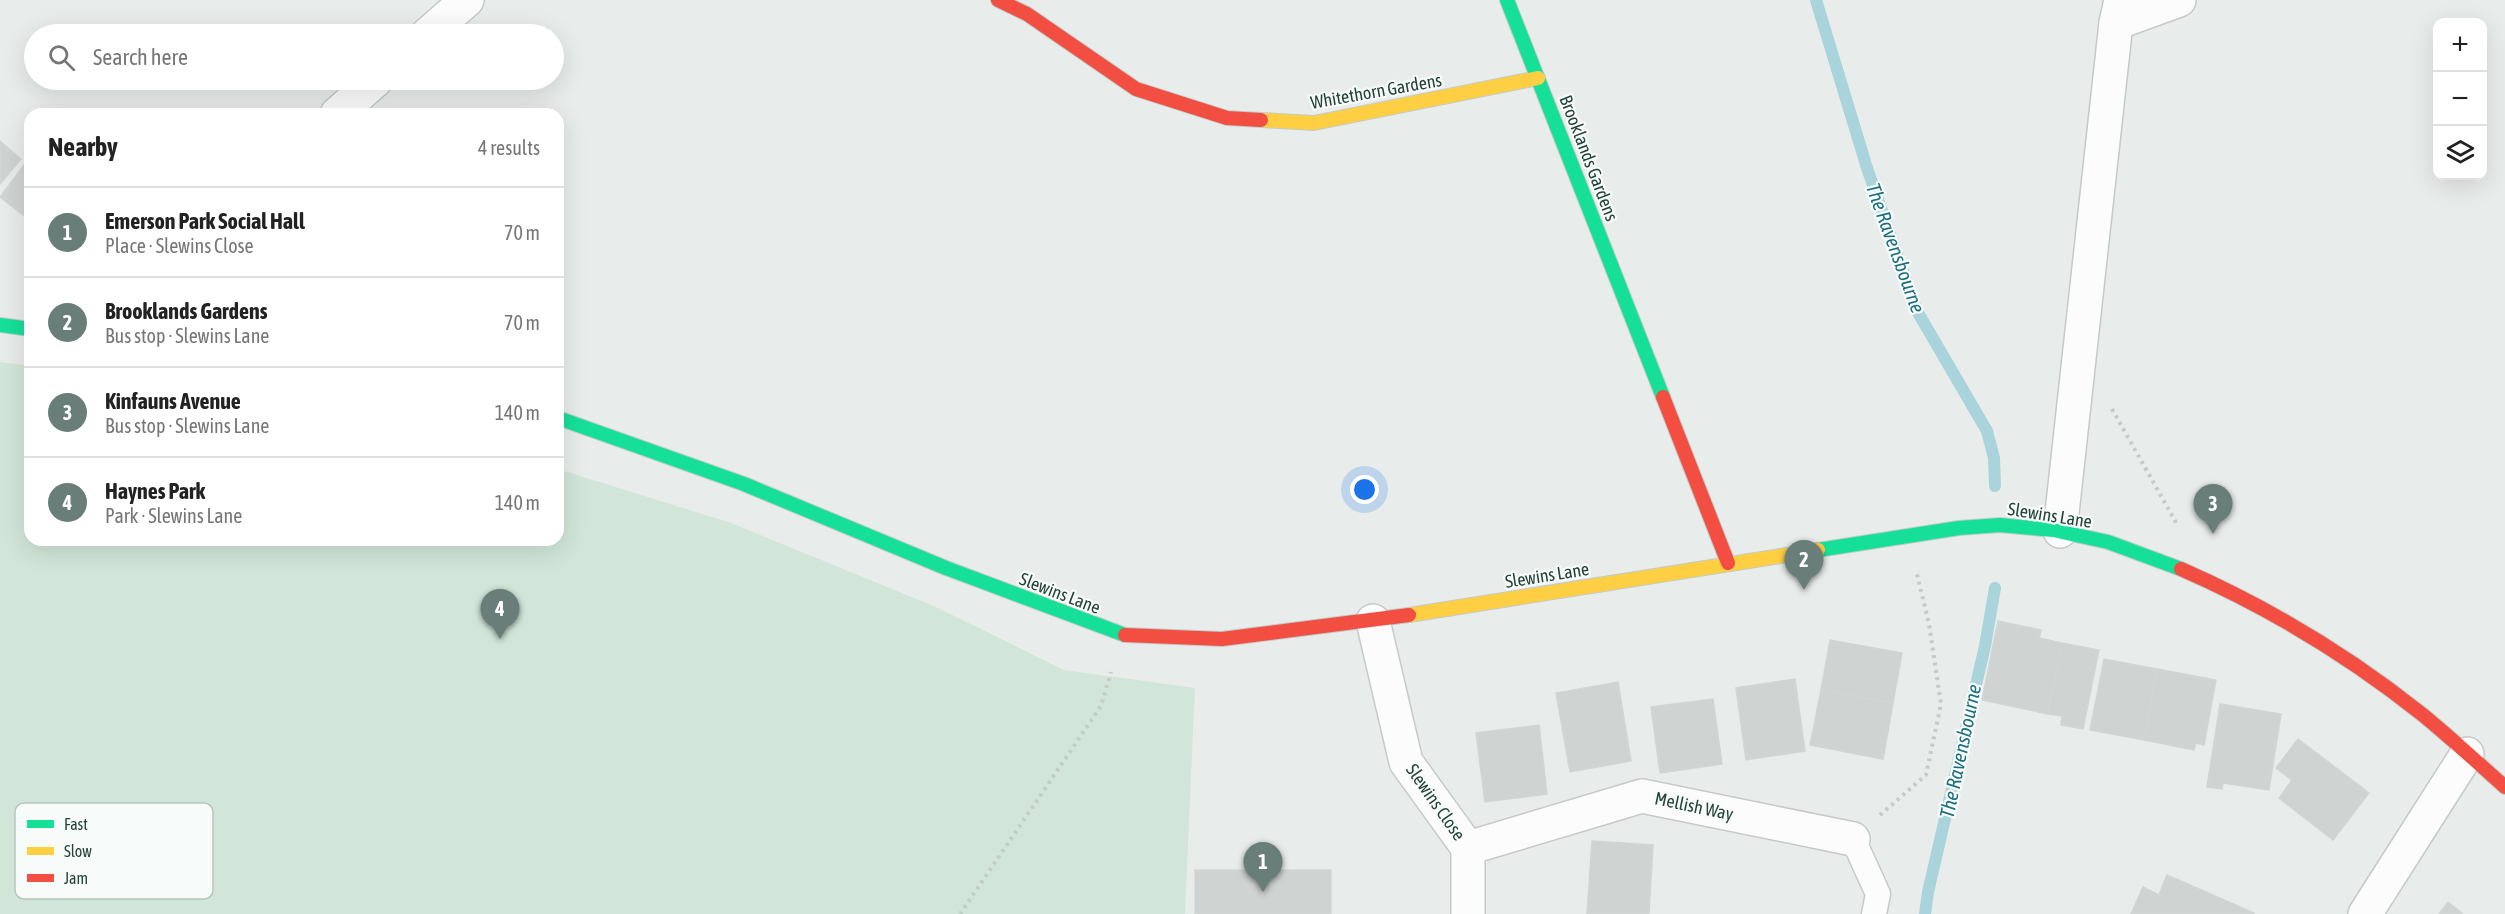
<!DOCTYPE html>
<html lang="en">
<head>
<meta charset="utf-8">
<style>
	body { margin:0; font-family:"Asap Condensed",sans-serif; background:#f6f6f6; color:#222 }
	.controls { position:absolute; right:18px; top:18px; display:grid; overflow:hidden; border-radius:12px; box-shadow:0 6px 24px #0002 }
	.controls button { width:54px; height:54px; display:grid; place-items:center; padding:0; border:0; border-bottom:2px solid #e0e0e0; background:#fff; color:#222; font:30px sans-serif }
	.you { position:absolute; left:1365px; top:490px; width:21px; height:21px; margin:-15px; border:4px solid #fff; border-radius:50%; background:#1a73e8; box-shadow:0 0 0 9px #1a73e833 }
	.badge { display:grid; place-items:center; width:39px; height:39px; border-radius:50%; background:#697e78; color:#fff; font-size:20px; font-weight:700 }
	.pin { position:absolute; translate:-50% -50px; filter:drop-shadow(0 2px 3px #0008) }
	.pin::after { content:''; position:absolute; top:32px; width:21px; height:18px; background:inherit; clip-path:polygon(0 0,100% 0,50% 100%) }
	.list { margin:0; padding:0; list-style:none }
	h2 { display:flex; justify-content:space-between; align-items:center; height:78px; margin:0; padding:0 24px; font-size:26px }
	h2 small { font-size:20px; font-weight:400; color:#767676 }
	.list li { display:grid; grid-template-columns:39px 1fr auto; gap:18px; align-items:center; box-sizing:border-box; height:90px; padding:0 24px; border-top:2px solid #e0e0e0 }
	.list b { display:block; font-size:22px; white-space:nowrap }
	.list p { margin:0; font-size:20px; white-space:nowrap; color:#767676 }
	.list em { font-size:20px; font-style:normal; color:#767676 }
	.icon { flex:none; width:33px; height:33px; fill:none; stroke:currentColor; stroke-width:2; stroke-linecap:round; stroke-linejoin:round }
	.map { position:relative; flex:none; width:2505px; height:914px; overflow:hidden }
	.search { position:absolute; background:#fff; box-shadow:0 6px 24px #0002; left:24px; top:24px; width:540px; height:66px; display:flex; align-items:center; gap:15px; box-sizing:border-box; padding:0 21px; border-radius:33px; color:#767676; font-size:22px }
	.panel { position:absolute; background:#fff; box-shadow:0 6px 24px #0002; left:24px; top:108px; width:540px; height:438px; border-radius:18px }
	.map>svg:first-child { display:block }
	.green { fill:#d1e6d8 }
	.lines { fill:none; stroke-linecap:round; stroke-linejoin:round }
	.stream { stroke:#a9d4db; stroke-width:12 }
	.building { fill:#cfd4d2; stroke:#d1d6d4; stroke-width:1.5 }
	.lane-casing { stroke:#c5cac8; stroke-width:27 }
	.street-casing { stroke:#c5cac8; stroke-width:36 }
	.fast-casing { stroke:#c3cbc8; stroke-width:16 }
	.slow-casing { stroke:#c3cbc8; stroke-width:16 }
	.jam-casing { stroke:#c3cbc8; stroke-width:16 }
	.path { stroke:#c3ccca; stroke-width:4; stroke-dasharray:3 4.5; stroke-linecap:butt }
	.lane { stroke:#fcfcfc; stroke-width:24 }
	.street { stroke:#fcfcfc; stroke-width:33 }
	.fast { stroke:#16e098; stroke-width:14 }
	.slow { stroke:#ffcf43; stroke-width:14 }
	.jam { stroke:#f24e42; stroke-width:14 }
	.labels { text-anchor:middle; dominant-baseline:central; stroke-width:4.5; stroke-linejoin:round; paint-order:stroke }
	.street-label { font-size:18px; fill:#24423a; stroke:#f7fbf9 }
	.water-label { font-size:20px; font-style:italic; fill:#1c6f80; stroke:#f7fbf9 }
	.key { fill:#f7fbf9; stroke:#b8c4c0; stroke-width:1.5 }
	.key-label { font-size:16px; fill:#24423a }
</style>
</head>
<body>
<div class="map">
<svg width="2505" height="914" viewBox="0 0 2505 914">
	<rect width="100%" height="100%" fill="#e8edeb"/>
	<!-- green -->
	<path class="green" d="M0 362 30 366V540H558V469L731 523 936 607 1064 670 1195 688 1185 914H0Z"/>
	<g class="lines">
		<!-- stream -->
		<g class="stream">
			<path d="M1816 0 1867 168 1917 311 1987 431 1994 458 1995 486"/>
			<path d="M1925 914 1928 892 1985 646 1995 588"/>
		</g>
	</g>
	<!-- building -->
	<g class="building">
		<path d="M0 141 21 159 0 184Z"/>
		<path d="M30 157V214L27 218 0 197Z"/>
		<path d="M1998 621 2041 630 2039 638 2062 643 2048 714 1982 700Z"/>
		<path d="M1830 640 1902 653 1893 703 1821 690Z"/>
		<path d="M2062 643 2099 650 2083 729 2061 725 2062 716 2048 714Z"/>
		<path d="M2104 659 2157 669 2144 740 2090 730Z"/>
		<path d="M2157 669 2216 680 2204 745 2196 743 2194 750 2144 740Z"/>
		<path d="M1795 679 1805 751 1746 760 1736 688Z"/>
		<path d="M1618 682 1631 761 1570 772 1556 693Z"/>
		<path d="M1821 690 1893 703 1883 759 1810 745Z"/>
		<path d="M1713 699 1722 764 1660 773 1651 707Z"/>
		<path d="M2220 704 2281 714 2269 790 2223 783 2222 789 2207 787Z"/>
		<path d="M1539 725 1547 794 1485 802 1476 733Z"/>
		<path d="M2298 739 2369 793 2333 840 2279 798 2292 780 2276 768Z"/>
		<path d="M1592 841 1653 845 1649 914H1587Z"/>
		<rect x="1195" y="870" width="136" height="44"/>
		<path d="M2167 875 2254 913V914H2131L2143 887 2159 895Z"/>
		<path d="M2448 902 2463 914H2439Z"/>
	</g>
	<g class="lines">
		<!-- lane casing -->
		<g class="lane-casing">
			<path id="lane" d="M1853 839 1878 894 1874 914"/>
		</g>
		<!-- street casing -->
		<g class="street-casing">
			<g id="street">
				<path d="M2116 23 2179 0"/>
				<path d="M428 34 467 0"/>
				<path d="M337 114 376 80"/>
				<path d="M2060 531 2116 23 2121 0"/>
				<path d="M1373 621 1406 762 1468 848V914"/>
				<path d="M1468 848 1642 796 1853 839"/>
				<path d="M2365 914 2467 754"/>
			</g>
		</g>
		<!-- fast casing -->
		<g class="fast-casing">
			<g id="fast">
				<path d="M1507 0 1663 397"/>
				<path d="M0 325 30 329"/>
				<path d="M558 418 744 484 946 568 1125 635"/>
				<path d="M1818 550 1959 528 2000 525 2053 530 2108 542 2181 569"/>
			</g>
		</g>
		<!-- slow casing -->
		<g class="slow-casing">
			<g id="slow">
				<path d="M1261 120 1314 123 1538 78"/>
				<path d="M1409 615 1818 550"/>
			</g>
		</g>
		<!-- jam casing -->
		<g class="jam-casing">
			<g id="jam">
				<path d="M998 0 1027 14 1136 89 1227 118 1261 120"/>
				<path d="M1663 397 1728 563"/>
				<path d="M2181 569C2268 607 2349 656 2423 715 2451 738 2478 763 2505 787"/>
				<path d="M1125 635 1222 639 1409 615"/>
			</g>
		</g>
		<!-- path -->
		<g class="path">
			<path d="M2112 409 2178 526"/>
			<path d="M1880 815 1926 775 1941 704 1929 624 1917 574"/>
			<path d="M960 914 1101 706 1111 672"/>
		</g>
		<!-- lane -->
		<use href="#lane" class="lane"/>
		<!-- street -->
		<use href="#street" class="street"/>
		<!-- fast -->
		<use href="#fast" class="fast"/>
		<!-- slow -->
		<use href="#slow" class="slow"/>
		<!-- jam -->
		<use href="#jam" class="jam"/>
	</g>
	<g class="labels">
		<!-- street labels -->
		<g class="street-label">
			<text transform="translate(1376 91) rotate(-10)">Whitethorn Gardens</text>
			<text transform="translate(1589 158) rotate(69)">Brooklands Gardens</text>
			<text transform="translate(2050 515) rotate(9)">Slewins Lane</text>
			<text transform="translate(1547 575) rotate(-9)">Slewins Lane</text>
			<text transform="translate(1060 593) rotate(21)">Slewins Lane</text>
			<text transform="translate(1436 802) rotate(55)">Slewins Close</text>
			<text transform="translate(1694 806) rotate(12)">Mellish Way</text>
		</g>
		<!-- water labels -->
		<g class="water-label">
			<text transform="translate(1896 248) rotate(70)">The Ravensbourne</text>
			<text transform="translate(1960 751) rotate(-78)">The Ravensbourne</text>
		</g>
	</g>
	<!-- legend -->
	<rect x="15" y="803" width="198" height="96" rx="9" class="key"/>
	<rect x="27" y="820" width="27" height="8" fill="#16e098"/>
	<rect x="27" y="847" width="27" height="8" fill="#ffcf43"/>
	<rect x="27" y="874" width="27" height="8" fill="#f24e42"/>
	<g class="key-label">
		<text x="64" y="830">Fast</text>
		<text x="64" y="857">Slow</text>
		<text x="64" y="884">Jam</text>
	</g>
</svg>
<div class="controls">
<button>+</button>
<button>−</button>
<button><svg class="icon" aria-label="layers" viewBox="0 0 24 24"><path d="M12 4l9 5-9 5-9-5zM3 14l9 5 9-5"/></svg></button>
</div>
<div class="you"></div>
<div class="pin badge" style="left:1263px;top:892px">1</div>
<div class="pin badge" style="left:1804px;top:590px">2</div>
<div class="pin badge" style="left:2213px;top:534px">3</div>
<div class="pin badge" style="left:500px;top:639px">4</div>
<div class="search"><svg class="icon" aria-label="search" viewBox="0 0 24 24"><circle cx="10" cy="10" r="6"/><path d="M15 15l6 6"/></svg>Search here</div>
<section class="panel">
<h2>Nearby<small>4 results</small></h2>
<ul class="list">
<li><span class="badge">1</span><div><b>Emerson Park Social Hall</b><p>Place · Slewins Close</p></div><em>70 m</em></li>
<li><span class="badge">2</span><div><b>Brooklands Gardens</b><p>Bus stop · Slewins Lane</p></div><em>70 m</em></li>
<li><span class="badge">3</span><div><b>Kinfauns Avenue</b><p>Bus stop · Slewins Lane</p></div><em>140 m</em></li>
<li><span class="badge">4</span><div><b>Haynes Park</b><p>Park · Slewins Lane</p></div><em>140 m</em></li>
</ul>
</section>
</div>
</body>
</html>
